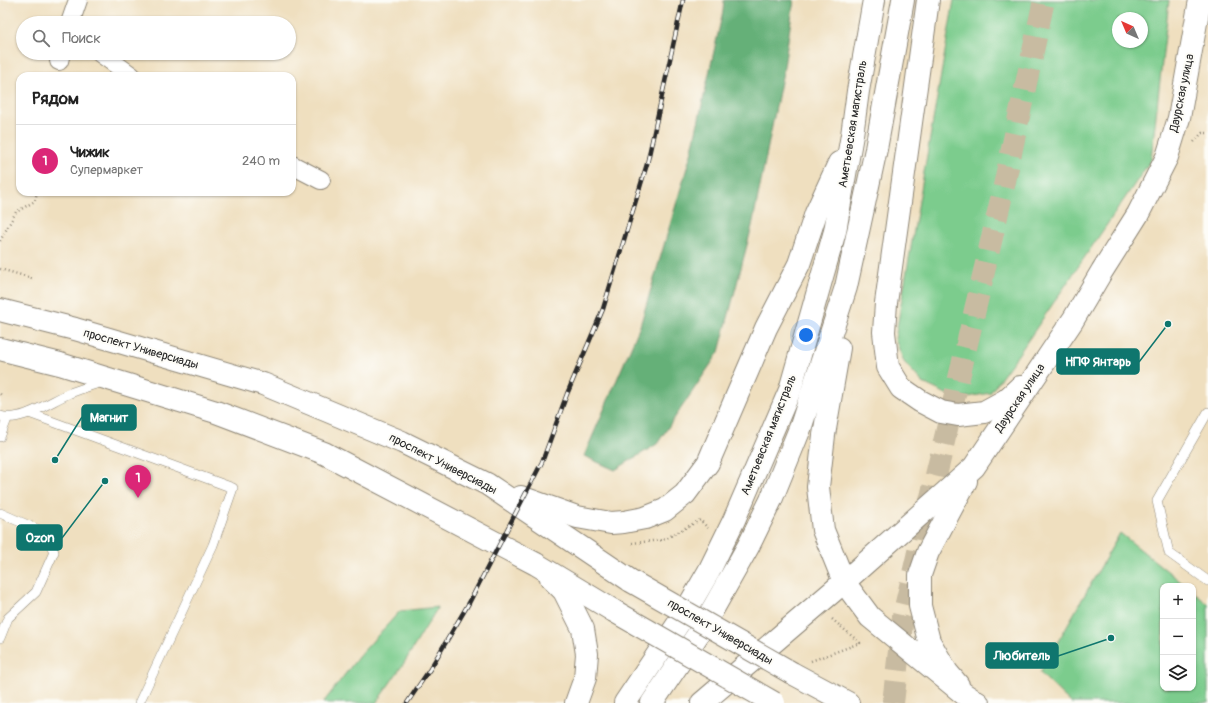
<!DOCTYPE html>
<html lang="ru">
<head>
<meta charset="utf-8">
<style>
	body { margin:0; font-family:Pangolin,sans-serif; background:#f6f6f6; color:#222 }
	.controls { position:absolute; right:12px; bottom:12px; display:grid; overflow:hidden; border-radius:8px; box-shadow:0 1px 3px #0004 }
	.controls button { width:36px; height:36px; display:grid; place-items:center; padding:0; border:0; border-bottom:1px solid #e0e0e0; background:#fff; color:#222; font:20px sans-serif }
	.compass { position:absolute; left:1112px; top:12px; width:36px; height:36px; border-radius:50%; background:#fff; box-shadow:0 1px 3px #0004; rotate:316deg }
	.you { position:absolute; left:806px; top:335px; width:14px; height:14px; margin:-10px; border:3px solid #fff; border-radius:50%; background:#1a73e8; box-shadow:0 0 0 6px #1a73e833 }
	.badge { display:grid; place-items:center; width:26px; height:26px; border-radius:50%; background:#db2777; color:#fff; font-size:13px; font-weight:700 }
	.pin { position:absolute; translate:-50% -33px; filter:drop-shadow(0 1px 2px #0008) }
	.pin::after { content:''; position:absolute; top:21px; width:14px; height:12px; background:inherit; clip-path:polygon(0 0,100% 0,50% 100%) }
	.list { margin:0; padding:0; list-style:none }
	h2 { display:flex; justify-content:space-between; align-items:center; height:52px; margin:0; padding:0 16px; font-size:17px }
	h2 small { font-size:13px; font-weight:400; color:#767676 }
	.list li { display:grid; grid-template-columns:26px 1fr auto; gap:12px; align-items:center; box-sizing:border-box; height:72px; padding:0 16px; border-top:1px solid #e0e0e0 }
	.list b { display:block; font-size:15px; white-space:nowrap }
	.list p { margin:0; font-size:13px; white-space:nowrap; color:#767676 }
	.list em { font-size:13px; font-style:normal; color:#767676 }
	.icon { flex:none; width:22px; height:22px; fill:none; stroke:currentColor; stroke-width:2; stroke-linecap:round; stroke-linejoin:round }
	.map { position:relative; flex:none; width:1208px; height:703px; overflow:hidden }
	.search { position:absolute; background:#fff; box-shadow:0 1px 3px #0004; left:16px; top:16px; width:280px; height:44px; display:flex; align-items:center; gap:10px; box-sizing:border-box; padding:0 14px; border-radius:22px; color:#767676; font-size:15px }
	.panel { position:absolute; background:#fff; box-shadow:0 1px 3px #0004; left:16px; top:72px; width:280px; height:124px; border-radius:12px }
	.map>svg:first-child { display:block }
	.green { fill:#7ccc8d; stroke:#547c5c; fill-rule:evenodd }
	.forest { fill:#65b078; stroke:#486e52 }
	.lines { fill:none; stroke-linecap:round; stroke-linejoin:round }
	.tertiary-tunnel { stroke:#c8bba1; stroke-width:22; stroke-dasharray:22 11; stroke-linecap:butt }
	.service-casing { stroke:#8d8575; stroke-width:10 }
	.minor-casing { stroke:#8d8575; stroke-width:20 }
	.tertiary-casing { stroke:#8d8575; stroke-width:24 }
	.primary-casing { stroke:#8d8575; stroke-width:24 }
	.path { stroke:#8d8575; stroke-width:2.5; stroke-dasharray:1 3; stroke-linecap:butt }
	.service { stroke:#fff; stroke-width:9 }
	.minor { stroke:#fff; stroke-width:18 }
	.tertiary { stroke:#fff; stroke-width:22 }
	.primary { stroke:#fff; stroke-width:22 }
	.rail-casing { stroke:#2b2b2b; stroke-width:4.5 }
	.rail { stroke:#fdfcf7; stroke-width:3; stroke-dasharray:9; stroke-linecap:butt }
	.primary-bridge-casing { stroke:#8d8575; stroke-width:24; stroke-linecap:butt }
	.primary-bridge { stroke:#fff; stroke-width:22 }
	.labels { text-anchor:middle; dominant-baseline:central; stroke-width:4; stroke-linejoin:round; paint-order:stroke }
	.street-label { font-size:12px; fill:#2b2b2b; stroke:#fdfcf7 }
	.leader { fill:none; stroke:#0f766e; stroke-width:1.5 }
	.callout-dot { fill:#0f766e; stroke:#fdfcf7; stroke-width:1.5 }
	.callout { fill:#0f766e; stroke:#0f766e; stroke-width:1.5 }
	.callout-label { font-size:13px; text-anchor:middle; font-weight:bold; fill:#fff }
</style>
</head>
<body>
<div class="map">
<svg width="1208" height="703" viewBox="0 0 1208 703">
	<rect width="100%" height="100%" fill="#fdfcf7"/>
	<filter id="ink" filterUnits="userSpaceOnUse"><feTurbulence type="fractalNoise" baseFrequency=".025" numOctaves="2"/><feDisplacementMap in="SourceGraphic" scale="8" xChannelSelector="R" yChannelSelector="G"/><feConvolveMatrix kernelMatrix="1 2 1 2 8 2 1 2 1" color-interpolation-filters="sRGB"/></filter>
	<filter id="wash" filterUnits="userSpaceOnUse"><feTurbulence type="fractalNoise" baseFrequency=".012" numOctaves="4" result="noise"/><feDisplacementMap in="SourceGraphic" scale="16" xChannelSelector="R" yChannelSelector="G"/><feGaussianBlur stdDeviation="0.9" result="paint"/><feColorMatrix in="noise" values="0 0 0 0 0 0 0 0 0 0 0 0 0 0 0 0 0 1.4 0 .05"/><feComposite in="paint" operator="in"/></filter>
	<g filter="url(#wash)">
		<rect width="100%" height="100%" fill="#efdfbf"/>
		<!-- green -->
		<g class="green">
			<path d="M954 0H1169L1151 160 1020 352 990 393 957 399 923 383 904 362 895 339ZM1118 18H1142V42H1118Z"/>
			<path d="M1120 533 1186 586H1163V688H1193V592L1208 604V703H1071L1040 673Z"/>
			<path d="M438 607 404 663 376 703H323L359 656 400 611Z"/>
		</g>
		<!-- forest -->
		<path class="forest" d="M724 0H794L784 67 752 226 719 352 657 444 615 470 584 456 640 326 691 154 723 11Z"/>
	</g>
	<g filter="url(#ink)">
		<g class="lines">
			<!-- tertiary-tunnel -->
			<path class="tertiary-tunnel" d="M893 703 903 616 1002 195 1044 0"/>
			<!-- service casing -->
			<g class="service-casing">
				<g id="service">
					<path d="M1208 412 1157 501 1169 553 1208 581"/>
					<path d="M29 413 233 488 213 545 139 703"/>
					<path d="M0 416C21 423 51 401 70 393 81 389 92 385 103 382"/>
					<path d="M0 437 7 419"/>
					<path d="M0 513 46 533 54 552 36 592 8 618 0 638"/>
				</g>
			</g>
			<!-- minor casing -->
			<g class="minor-casing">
				<g id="minor">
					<path d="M70 23 78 0"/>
					<path d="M100 53 132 76"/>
					<path d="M59 61 61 53"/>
					<path d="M292 165 321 180"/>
				</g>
			</g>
			<!-- tertiary casing -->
			<g class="tertiary-casing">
				<g id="tertiary">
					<path d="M928 0 886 303 884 332 888 367 901 388 920 401 941 412 958 415 984 412 1006 400 1020 387"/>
					<path d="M958 685 947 672 929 641 920 606V575L928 552 966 481"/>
					<path d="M702 703 844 582 974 467 1073 320 1102 271 1138 214 1167 157 1179 118 1200 0"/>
				</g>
			</g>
			<!-- primary casing -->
			<g class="primary-casing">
				<g id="primary">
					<path d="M0 310 75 329 263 384 402 442 487 484 631 581"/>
					<path d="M839 348 824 435 818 487 823 530 844 582 870 617 964 694 978 703"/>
					<path d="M0 349 60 364 216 412 324 453 536 564 614 611"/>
					<path d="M521 497 577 517 611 523 624 522 645 518 665 510 685 494 708 463 766 328 799 264 816 213 839 163"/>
					<path d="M551 578 564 591 583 629 587 654 585 678 576 703"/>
					<path d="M792 673 848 703"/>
					<path d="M625 703 680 621 709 571 734 520 790 390 835 231 852 135 858 91 874 0"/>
					<path d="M652 703 701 630 749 545 771 500 801 426 846 287 876 149 903 0"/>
				</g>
			</g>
			<!-- path -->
			<g class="path">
				<path d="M1194 142 1202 133H1208"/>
				<path d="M0 241 16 212 35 201 37 192"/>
				<path d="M0 269 32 278"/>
				<path d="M0 394 1 395"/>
				<path d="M632 543 663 540 700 520 708 528"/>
				<path d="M811 661 860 643 832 619"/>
			</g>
			<!-- service -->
			<use href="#service" class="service"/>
			<!-- minor -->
			<use href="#minor" class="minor"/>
			<!-- tertiary -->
			<use href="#tertiary" class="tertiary"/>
			<!-- primary -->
			<use href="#primary" class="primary"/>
			<!-- rail casing -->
			<g class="rail-casing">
				<path id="rail" d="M407 703 430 669 469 603 542 462 567 394 603 309 647 164 683 0"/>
			</g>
			<!-- rail -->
			<use href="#rail" class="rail"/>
			<!-- primary-bridge casing -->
			<g class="primary-bridge-casing">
				<g id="primary-bridge">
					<path d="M631 581 792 673"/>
					<path d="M614 611 774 703"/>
				</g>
			</g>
			<!-- primary-bridge -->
			<use href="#primary-bridge" class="primary-bridge"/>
		</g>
	</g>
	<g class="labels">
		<!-- street labels -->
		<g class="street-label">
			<text transform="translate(1182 93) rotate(-78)">Даурская улица</text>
			<text transform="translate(853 124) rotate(-81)">Аметьевская магистраль</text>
			<text transform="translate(141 349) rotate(16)">проспект Универсиады</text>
			<text transform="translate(1020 398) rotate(-56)">Даурская улица</text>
			<text transform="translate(769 435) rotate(-68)">Аметьевская магистраль</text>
			<text transform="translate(443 464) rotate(27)">проспект Универсиады</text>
			<text transform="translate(720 632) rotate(30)">проспект Универсиады</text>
		</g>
	</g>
	<!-- callouts -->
	<path class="leader" d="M1168 324L1139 362M55 460L82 417M105 481L62 538M1111 638L1058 656"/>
	<g class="callout-dot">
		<circle cx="1168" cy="324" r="4"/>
		<circle cx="55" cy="460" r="4"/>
		<circle cx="105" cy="481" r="4"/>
		<circle cx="1111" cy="638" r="4"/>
	</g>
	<g class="callout">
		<rect x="1057" y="349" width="82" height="25" rx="4"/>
		<rect x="82" y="405" width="54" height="25" rx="4"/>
		<rect x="17" y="525" width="45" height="25" rx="4"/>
		<rect x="986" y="643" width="72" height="25" rx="4"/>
	</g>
	<g class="callout-label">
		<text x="1098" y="366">НПФ Янтарь</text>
		<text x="109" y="422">Магнит</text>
		<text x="40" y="542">Ozon</text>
		<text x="1022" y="660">Любитель</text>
	</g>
</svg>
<div class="controls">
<button>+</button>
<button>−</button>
<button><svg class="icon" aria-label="layers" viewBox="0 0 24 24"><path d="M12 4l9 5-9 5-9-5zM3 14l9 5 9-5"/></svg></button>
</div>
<svg class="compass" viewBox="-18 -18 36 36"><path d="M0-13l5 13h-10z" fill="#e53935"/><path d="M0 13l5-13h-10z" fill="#767676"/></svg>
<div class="you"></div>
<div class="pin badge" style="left:138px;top:498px">1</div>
<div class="search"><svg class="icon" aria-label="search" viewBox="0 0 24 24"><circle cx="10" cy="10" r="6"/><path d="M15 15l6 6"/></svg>Поиск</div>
<section class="panel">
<h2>Рядом<small></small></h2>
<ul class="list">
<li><span class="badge">1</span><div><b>Чижик</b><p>Супермаркет</p></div><em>240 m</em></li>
</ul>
</section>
</div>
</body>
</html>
